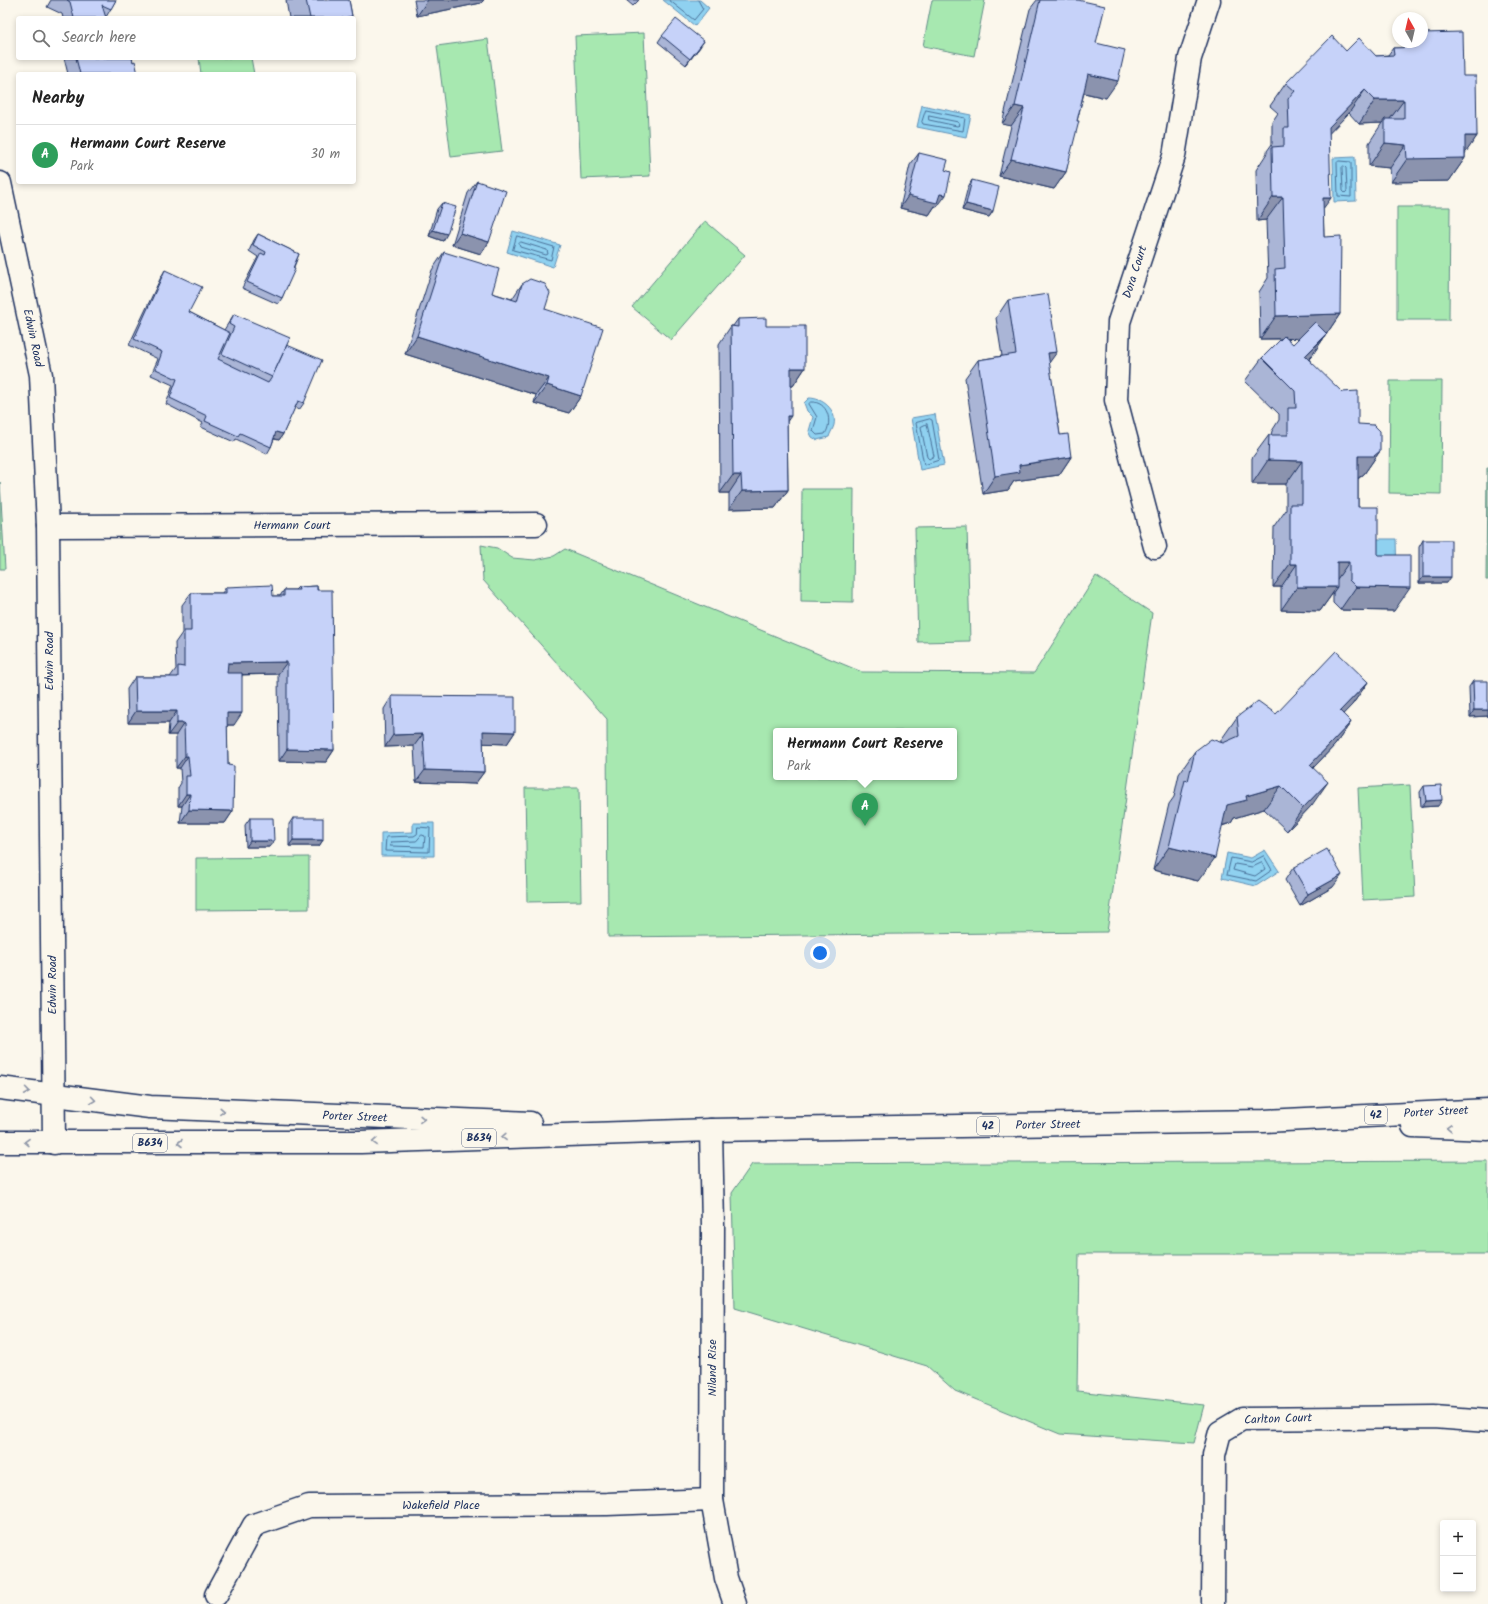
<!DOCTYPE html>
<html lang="en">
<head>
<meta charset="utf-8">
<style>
	body { margin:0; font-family:Kalam,sans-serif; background:#f2f2f2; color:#222 }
	.controls { position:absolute; right:12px; bottom:12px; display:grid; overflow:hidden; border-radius:4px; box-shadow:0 2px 6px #0003 }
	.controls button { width:36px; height:36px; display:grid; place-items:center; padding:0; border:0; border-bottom:1px solid #e0e0e0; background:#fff; color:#222; font:20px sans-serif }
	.compass { position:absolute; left:1392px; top:12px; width:36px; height:36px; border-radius:50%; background:#fff; box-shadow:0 2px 6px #0003; rotate:352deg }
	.you { position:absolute; left:820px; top:953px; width:14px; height:14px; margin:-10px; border:3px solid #fff; border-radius:50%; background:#1a73e8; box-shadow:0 0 0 6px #1a73e833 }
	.badge { display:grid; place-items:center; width:26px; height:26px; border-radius:50%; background:#0b8043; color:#fff; font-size:13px; font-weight:700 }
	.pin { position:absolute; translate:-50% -33px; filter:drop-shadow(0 1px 2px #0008) }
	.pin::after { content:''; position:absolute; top:21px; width:14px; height:12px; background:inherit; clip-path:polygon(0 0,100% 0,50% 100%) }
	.popup { position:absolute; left:773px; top:728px; width:184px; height:52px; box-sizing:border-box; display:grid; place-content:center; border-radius:4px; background:#fff; filter:drop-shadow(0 1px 3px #0005); font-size:13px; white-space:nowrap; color:#767676 }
	.popup b { font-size:15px; color:#222 }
	.popup::after { content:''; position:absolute; left:50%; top:100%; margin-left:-8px; border:8px solid transparent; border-top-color:#fff }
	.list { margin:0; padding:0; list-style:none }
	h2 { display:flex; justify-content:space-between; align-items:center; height:52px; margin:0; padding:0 16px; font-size:17px }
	h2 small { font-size:13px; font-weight:400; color:#767676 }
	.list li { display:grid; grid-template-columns:26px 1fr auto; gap:12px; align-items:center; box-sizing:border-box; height:60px; padding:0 16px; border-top:1px solid #e0e0e0 }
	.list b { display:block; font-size:15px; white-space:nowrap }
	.list p { margin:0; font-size:13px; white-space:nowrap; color:#767676 }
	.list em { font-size:13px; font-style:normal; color:#767676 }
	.icon { flex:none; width:22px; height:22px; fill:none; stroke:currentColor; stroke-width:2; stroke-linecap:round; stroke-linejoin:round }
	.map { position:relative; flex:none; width:1488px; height:1604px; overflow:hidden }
	.search { position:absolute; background:#fff; box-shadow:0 2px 6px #0003; left:16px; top:16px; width:340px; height:44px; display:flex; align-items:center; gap:10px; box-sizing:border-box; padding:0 14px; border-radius:4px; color:#767676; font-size:15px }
	.panel { position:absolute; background:#fff; box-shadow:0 2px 6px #0003; left:16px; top:72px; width:340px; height:112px; border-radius:4px }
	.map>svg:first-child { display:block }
	.green { fill:#a7e8b0; stroke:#618c87; fill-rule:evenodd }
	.water { fill:#8fd1f0; stroke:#6190b6 }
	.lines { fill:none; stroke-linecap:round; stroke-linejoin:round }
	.shore { stroke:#497098; stroke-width:1 }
	.street-casing { stroke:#1b2f5e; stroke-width:25 }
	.primary-casing { stroke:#1b2f5e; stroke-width:25 }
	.street { stroke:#fbf7ec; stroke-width:22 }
	.primary { stroke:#fbf7ec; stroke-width:22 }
	.wall { fill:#aab5d6; stroke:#1b2f5e; fill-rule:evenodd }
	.shaded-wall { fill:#8b93ae; stroke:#1b2f5e }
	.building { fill:#c6d2f9; stroke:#1b2f5e }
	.oneway { stroke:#8b93a5 }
	.labels { text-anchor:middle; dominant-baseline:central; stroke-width:4; stroke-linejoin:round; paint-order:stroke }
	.shield { fill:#fbf7ec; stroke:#5e6b89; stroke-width:1 }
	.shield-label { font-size:11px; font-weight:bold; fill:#1b2f5e }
	.street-label { font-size:12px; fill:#1b2f5e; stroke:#fbf7ec }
</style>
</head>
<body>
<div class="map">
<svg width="1488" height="1604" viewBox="0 0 1488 1604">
	<rect width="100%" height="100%" fill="#fbf7ec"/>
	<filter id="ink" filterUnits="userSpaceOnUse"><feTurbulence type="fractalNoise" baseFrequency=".025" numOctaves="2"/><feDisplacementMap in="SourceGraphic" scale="8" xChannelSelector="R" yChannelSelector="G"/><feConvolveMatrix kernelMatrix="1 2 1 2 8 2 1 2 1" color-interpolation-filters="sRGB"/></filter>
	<g filter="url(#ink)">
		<!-- green -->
		<g class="green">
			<path d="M932 0H985L974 56 923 46Z"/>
			<path d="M644 33 650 176 581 179 575 36Z"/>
			<path d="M488 39 502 151 451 157 437 46Z"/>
			<path d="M199 58H251L254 74H201Z"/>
			<path d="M1397 207H1450L1449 320H1397Z"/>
			<path d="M705 221 745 255 671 340 632 307Z"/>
			<path d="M1390 381H1442L1441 494 1389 493Z"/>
			<path d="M1487 468H1488V580H1486Z"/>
			<path d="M0 482 5 569H0Z"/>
			<path d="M802 489H854L853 602 801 601Z"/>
			<path d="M967 527 970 641 918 642 915 528Z"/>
			<path d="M481 545 497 548 512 558 535 560 554 556 565 549 862 672 1034 673 1096 576 1152 613 1107 932 608 937 607 719 483 580ZM776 731H954V777H776Z"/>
			<path d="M1410 785 1415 897 1363 900 1358 788Z"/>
			<path d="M525 788H579L581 901 527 902Z"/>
			<path d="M309 857V909L196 910V858Z"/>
			<path d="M1488 1161V1254H1079L1077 1391 1204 1405 1194 1443 1060 1434 955 1391 927 1366 735 1308 732 1193 752 1164Z"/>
		</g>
		<!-- water -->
		<g class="water">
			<path d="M663 0H700L709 8 695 26Z"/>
			<path d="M922 105 971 115 966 137 917 127Z"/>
			<path d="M1355 157 1356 201 1334 202 1333 158Z"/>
			<path d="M513 231 560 245 553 267 507 252Z"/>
			<path d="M809 398C823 398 837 410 834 425 833 429 830 433 829 437L817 440 812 437 809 431 813 417 807 411 804 403Z"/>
			<path d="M935 414 944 465 920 470 911 418Z"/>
			<path d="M1364 539H1396L1397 577Z"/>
			<path d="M413 823H434V856H381V833L413 832Z"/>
			<path d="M1265 850 1279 871 1256 886 1222 878 1227 853 1251 858Z"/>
		</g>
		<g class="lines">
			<!-- shore -->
			<g class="shore">
				<path d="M669 0 694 20 703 9 698 0"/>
				<path d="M926 110 965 118 963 131 923 124 922 122Z"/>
				<path d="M929 116 958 122 960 125 957 126 929 120Z"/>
				<path d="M1339 161 1351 162V197L1338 196 1337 163Z"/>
				<path d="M1344 166 1346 168 1347 191 1345 193 1343 191 1342 168Z"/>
				<path d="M517 236 554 247 551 260 513 250Z"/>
				<path d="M521 242 547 250 548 254 546 255 520 247 519 244Z"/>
				<path d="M811 402C828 401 833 422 825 434L817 435 813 431 817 417 809 404Z"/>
				<path d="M930 419 932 420 939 460 924 465 916 423Z"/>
				<path d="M927 424 934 456 929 459 927 457 921 427Z"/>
				<path d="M418 827 430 828 429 852 385 851 386 837 414 836 417 834Z"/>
				<path d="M422 835 425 836 424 847 390 846 391 842 416 841Z"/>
				<path d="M1264 856 1272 870 1256 881 1227 875 1231 858 1251 862Z"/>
				<path d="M1262 863 1265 869 1255 876 1233 870 1235 864 1252 867Z"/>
			</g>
			<!-- street casing -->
			<g class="street-casing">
				<g id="street">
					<path d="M0 183 41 375 48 526 54 1143"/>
					<path d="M48 526 536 524"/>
					<path d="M1155 547 1116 400 1119 322 1174 156 1190 58 1209 0"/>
					<path d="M711 1130 713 1226 712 1500 726 1578 735 1604"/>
					<path d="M216 1595 254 1525 309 1506 607 1504 712 1500"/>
					<path d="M1213 1604 1214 1455 1220 1432 1242 1419 1434 1417 1488 1421"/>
				</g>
			</g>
			<!-- primary casing -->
			<g class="primary-casing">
				<g id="primary">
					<path d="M0 1088 150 1107 530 1123"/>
					<path d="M1413 1126 1488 1129"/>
					<path d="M0 1142H361L711 1130 1264 1121 1488 1110"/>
				</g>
			</g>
			<!-- street -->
			<use href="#street" class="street"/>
			<!-- primary -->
			<use href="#primary" class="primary"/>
		</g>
		<!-- wall -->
		<g class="wall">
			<path d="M51 0H116L106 17V18H63L62 14 47 7Z"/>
			<path d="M286 0H349L352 16 351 18H289Z"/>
			<path d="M414 0H484L481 3 417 16Z"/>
			<path d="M626 0H639L633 6Z"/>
			<path d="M1037 0H1078L1096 43 1106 98 1084 93 1077 121 1066 172 1054 189 999 176 1011 126 1002 124 1030 9Z"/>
			<path d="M662 36 700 47 686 65 658 42Z"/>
			<path d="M1409 42H1422L1463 76 1477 136 1465 153V158L1449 181 1391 182 1390 168 1369 166V143L1382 123 1359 124 1349 113 1329 133 1323 209 1324 237 1340 314 1311 357 1309 359 1358 424 1380 451 1364 474 1358 479V507L1378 555 1394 611 1340 610 1333 603V593L1320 611 1281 610V587H1273L1274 527 1286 510V484H1252V458L1269 435H1271L1272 431 1279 420V414L1245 381 1262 358 1281 339H1260L1259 292 1268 278 1266 220 1257 221 1256 170 1267 153V151L1272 144V122L1278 113 1270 106 1286 83 1346 51 1376 56 1388 55 1393 48H1405ZM1287 338H1299L1293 344Z"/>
			<path d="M64 58H132L133 62 138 74H68Z"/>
			<path d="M919 153 945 170 937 207 935 206 929 215 900 208 910 165Z"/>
			<path d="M972 180 993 211 989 217 962 210 968 187Z"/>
			<path d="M477 181 489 242 481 254 452 245 468 193Z"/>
			<path d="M442 203 443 241 429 236 437 209Z"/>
			<path d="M258 234 299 254 282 298 278 304 242 288 258 257 249 251 254 240Z"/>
			<path d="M444 252 492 293 512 299 522 284 545 309 581 396 569 413 534 403 536 395 405 354 432 270Z"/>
			<path d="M165 270 189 312 224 330 234 314 287 345 304 403 299 410 295 407 283 434 279 440 274 439 271 447 267 454 236 439 234 442 201 427 203 423 166 404 173 385 151 375 158 359 129 345 161 277Z"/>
			<path d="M1008 300 1049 363 1060 435 1071 457 1059 475 1014 481 1008 490 983 494 965 378 978 360 1002 356 996 318Z"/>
			<path d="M738 319 766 326 805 368 793 386H791L787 421 788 490 775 508 729 509V493H720L719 344 731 326H733Z"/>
			<path d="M1423 540 1447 583H1419V547Z"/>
			<path d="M317 586 334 750 326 762 279 761 278 674 242 675 234 725H227L228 765 233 811 225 823H180L182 806H178V788L181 783 180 768H176V735H168L169 723H128L127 689 135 677H170L176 669 175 643 182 633V605L191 593H222L226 587 273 596H280L284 590H295L298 587Z"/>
			<path d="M1473 681 1488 716 1470 717 1469 687Z"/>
			<path d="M1368 682 1352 705 1343 714 1351 722 1335 745 1313 768 1312 805 1287 831 1264 809 1234 818 1231 823 1222 826 1198 881 1153 870 1169 804 1174 797 1179 774 1195 751 1221 742V740L1237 717 1276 714Z"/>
			<path d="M392 696 515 732 507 744 483 743 484 772 475 784 416 782 414 746 385 747 384 709Z"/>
			<path d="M1424 786 1438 806 1421 807 1420 792Z"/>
			<path d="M250 818 269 847H246L245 825Z"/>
			<path d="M293 818 323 840 319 846H289V824Z"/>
			<path d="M1293 868 1333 887 1300 906 1285 880Z"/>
		</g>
		<!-- shaded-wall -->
		<g class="shaded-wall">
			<path d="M428 0H484L481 3 417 16Z"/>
			<path d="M704 41 700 47 686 65 690 59Z"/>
			<path d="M1088 74 1118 81 1106 98 1076 91Z"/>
			<path d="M1365 90 1349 113 1313 150 1329 127Z"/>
			<path d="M1375 100H1404L1387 123 1385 119 1382 123 1359 124Z"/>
			<path d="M1015 106 1024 108 1011 126 1002 124Z"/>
			<path d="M1465 136H1477L1462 158H1465L1449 181 1391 182 1407 159Z"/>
			<path d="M1385 143 1406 145 1390 168 1369 166Z"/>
			<path d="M1011 159 1066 172 1054 189 999 176Z"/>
			<path d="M940 194 946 195 937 207 935 206 929 215 900 208 908 196Z"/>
			<path d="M1273 197H1283L1266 220 1257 221Z"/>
			<path d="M1323 198H1331L1314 221Z"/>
			<path d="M966 204 993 211 989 217 962 210Z"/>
			<path d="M433 230 447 234 443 241 429 236Z"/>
			<path d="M460 233 489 242 481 254 452 245Z"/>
			<path d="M1340 314 1311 357 1289 379 1305 356 1324 338 1260 339 1276 316Z"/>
			<path d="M417 336 549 378 536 395 405 354Z"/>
			<path d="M1057 352 1044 370 1048 353Z"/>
			<path d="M791 368H805L793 386H778Z"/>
			<path d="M547 385 581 396 569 413 534 403Z"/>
			<path d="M787 416H791L779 433Z"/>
			<path d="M276 432 283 434 279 440 272 438Z"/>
			<path d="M1380 451 1364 474 1357 479 1358 456Z"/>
			<path d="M1071 457 1059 475 1014 481 1008 490 983 494 995 476 1019 465Z"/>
			<path d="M1268 460 1302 461 1286 484H1252Z"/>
			<path d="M733 475H741L729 493H720Z"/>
			<path d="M788 490 775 508 729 509 742 491Z"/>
			<path d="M1337 562H1349L1333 585Z"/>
			<path d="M1290 564H1297L1281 587H1273Z"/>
			<path d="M1423 577H1451L1447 583H1419Z"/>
			<path d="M1297 587H1337L1320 611 1281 610Z"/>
			<path d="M1356 587 1410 588 1394 611 1340 610Z"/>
			<path d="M287 662 278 674 219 675 228 663Z"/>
			<path d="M1368 682 1352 705 1324 734 1340 711Z"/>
			<path d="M1474 710H1488V716L1470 717Z"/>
			<path d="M136 711H177L169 723H128Z"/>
			<path d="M227 713H242L234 725H218Z"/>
			<path d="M1351 722 1335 745 1294 788 1310 765Z"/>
			<path d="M177 723H184L176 735H168Z"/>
			<path d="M483 731 515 732 507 744 474 743Z"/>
			<path d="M423 734 414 746 385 747 393 735Z"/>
			<path d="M287 749 334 750 326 762 279 761Z"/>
			<path d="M185 756H188L180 768H176Z"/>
			<path d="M425 770 484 772 475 784 416 782Z"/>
			<path d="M1328 782 1312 805 1287 831 1303 808Z"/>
			<path d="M1281 786 1264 809 1234 818 1231 823 1210 829 1227 805 1246 796Z"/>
			<path d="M186 794H190L182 806H178Z"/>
			<path d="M1442 800 1438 806 1421 807 1426 801Z"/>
			<path d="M189 810 233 811 225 823H180Z"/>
			<path d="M293 840H323L319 846H289Z"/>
			<path d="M250 841H274L269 847H246Z"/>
			<path d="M1169 847 1215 858 1198 881 1153 870Z"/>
			<path d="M1342 875 1333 887 1300 906 1308 894Z"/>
		</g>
		<!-- building -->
		<g class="building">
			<path d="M67 0H116L111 9 102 5 106 18H74L70 2Z"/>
			<path d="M306 0H349L352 16 344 18H310Z"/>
			<path d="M1040 0H1078L1105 6 1096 43 1125 50 1118 81 1088 74 1077 121H1079L1066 172 1011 159 1024 108 1015 106Z"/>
			<path d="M676 19 704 41 690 59 662 36Z"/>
			<path d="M1462 32 1463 76H1476L1477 136H1465V158L1407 159 1406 145 1385 143V119H1404V100H1375L1365 90 1329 127 1331 198H1323L1324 237 1341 236 1340 314 1276 316 1275 269 1285 268 1283 197H1273L1272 147 1284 146V128H1289L1288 99 1295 91 1286 83 1332 36 1346 51 1359 38 1376 56 1394 55 1393 48 1415 47V42H1422V33Z"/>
			<path d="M76 58H132L133 62 135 61 138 74H80Z"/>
			<path d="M919 153 948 160 945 170 951 172 946 195 940 194 937 203 908 196Z"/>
			<path d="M972 180 999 187 993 211 966 204Z"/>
			<path d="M477 181 506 191 489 242 460 233Z"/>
			<path d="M442 203 456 207 447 234 433 230Z"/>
			<path d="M258 234 299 254 293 268 295 269 282 298 247 282 261 253 265 255 266 252 253 245Z"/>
			<path d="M444 252 499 269 492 293 517 301 522 284 530 279 545 284 550 293 545 309 603 328 581 396 547 385 549 378 417 336Z"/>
			<path d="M165 270 202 287 189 312 230 333 218 359 268 383 272 377 287 345 322 360 304 403 298 401 283 434 276 432 271 447 240 433 238 436 205 421 207 416 170 398 177 379 156 369 162 352 134 339Z"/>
			<path d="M1048 294 1057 352 1048 353 1060 435 1068 434 1071 457 1019 465 1020 472 995 476 978 360 1016 354 1008 300Z"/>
			<path d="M234 314 290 338 272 377 222 354 234 327 229 324Z"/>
			<path d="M766 318V326H805V368H791V416H787L788 490 742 491 741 475H733L731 326 738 327V319Z"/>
			<path d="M1315 322 1327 334 1305 356 1342 392 1358 391V424L1374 425 1380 431V451L1374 456H1358V507H1378V555H1410V588L1356 587 1349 580V562H1337V587H1297V564H1290V504H1302V461L1268 460 1269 435H1288V408H1296L1295 391 1262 358 1284 336 1293 344Z"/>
			<rect x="1423" y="540" width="28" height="37"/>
			<path d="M272 585 273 596H284V590H299L298 587 317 586V590H332L334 750 287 749V662L228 663 227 673H242V713H227L228 765 234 766 233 811 189 810 190 794H186V776H190L188 756H185L184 723H177V711H136L135 677H178V666L184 667V631H191V593H226V587Z"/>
			<path d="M1336 651 1368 682 1340 711 1351 722 1310 765 1328 782 1303 808 1281 786 1246 796 1247 800 1227 805 1215 858 1169 847 1185 780 1188 781 1195 751 1211 739 1223 743 1239 736 1237 717 1258 701 1276 714Z"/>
			<path d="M1473 681H1488V710H1474Z"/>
			<path d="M392 696 515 697V732L483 731 484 772 425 770 423 734 393 735Z"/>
			<path d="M1441 785 1442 800 1426 801 1424 786Z"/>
			<path d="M250 818H273L274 841H250Z"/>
			<rect x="293" y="818" width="30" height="22"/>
			<path d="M1327 849 1342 875 1308 894 1293 868Z"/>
		</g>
		<!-- one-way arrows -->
		<defs><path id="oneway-chevron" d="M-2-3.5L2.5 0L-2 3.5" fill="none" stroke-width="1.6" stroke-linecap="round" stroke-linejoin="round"/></defs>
		<g class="oneway">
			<use href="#oneway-chevron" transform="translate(27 1091) rotate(8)"/>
			<use href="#oneway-chevron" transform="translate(93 1100) rotate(8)"/>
			<use href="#oneway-chevron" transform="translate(222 1111) rotate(3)"/>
			<use href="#oneway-chevron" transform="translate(422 1119) rotate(2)"/>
			<use href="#oneway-chevron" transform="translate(1449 1128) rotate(-178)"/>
			<use href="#oneway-chevron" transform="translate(504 1137) rotate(178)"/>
			<use href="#oneway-chevron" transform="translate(27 1142) rotate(-179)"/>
			<use href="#oneway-chevron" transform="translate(375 1142) rotate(178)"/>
			<use href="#oneway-chevron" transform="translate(180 1143) rotate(180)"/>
		</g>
	</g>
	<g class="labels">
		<!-- shield labels -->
		<g class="shield">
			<rect x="1365" y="1106" width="22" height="18" rx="3"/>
			<rect x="977" y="1117" width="22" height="18" rx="3"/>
			<rect x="462" y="1129" width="34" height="18" rx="3"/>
			<rect x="133" y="1134" width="34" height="18" rx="3"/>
		</g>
		<g class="shield-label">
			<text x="1376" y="1115">42</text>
			<text x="988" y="1126">42</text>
			<text x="479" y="1138">B634</text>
			<text x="150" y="1143">B634</text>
		</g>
		<!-- street labels -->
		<g class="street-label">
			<text transform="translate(1135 272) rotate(-72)">Dora Court</text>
			<text transform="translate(33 338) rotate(78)">Edwin Road</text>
			<text x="292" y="525">Hermann Court</text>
			<text transform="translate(49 661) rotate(-90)">Edwin Road</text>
			<text transform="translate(52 985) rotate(-90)">Edwin Road</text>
			<text transform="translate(1436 1112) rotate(-3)">Porter Street</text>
			<text transform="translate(355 1117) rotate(2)">Porter Street</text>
			<text transform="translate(1048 1125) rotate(-1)">Porter Street</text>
			<text transform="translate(712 1368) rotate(-90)">Niland Rise</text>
			<text transform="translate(1278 1419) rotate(-2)">Carlton Court</text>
			<text x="441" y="1505">Wakefield Place</text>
		</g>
	</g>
</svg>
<div class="controls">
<button>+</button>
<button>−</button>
</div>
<svg class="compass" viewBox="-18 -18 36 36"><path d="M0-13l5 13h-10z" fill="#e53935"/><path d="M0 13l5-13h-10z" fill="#767676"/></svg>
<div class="you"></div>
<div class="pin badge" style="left:865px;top:826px;background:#2e9e5b">A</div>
<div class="popup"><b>Hermann Court Reserve</b>Park</div>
<div class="search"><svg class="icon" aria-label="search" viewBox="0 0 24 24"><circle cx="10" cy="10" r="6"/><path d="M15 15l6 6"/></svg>Search here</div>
<section class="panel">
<h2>Nearby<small></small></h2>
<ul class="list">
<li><span class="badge" style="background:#2e9e5b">A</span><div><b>Hermann Court Reserve</b><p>Park</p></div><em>30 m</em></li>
</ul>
</section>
</div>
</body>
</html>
